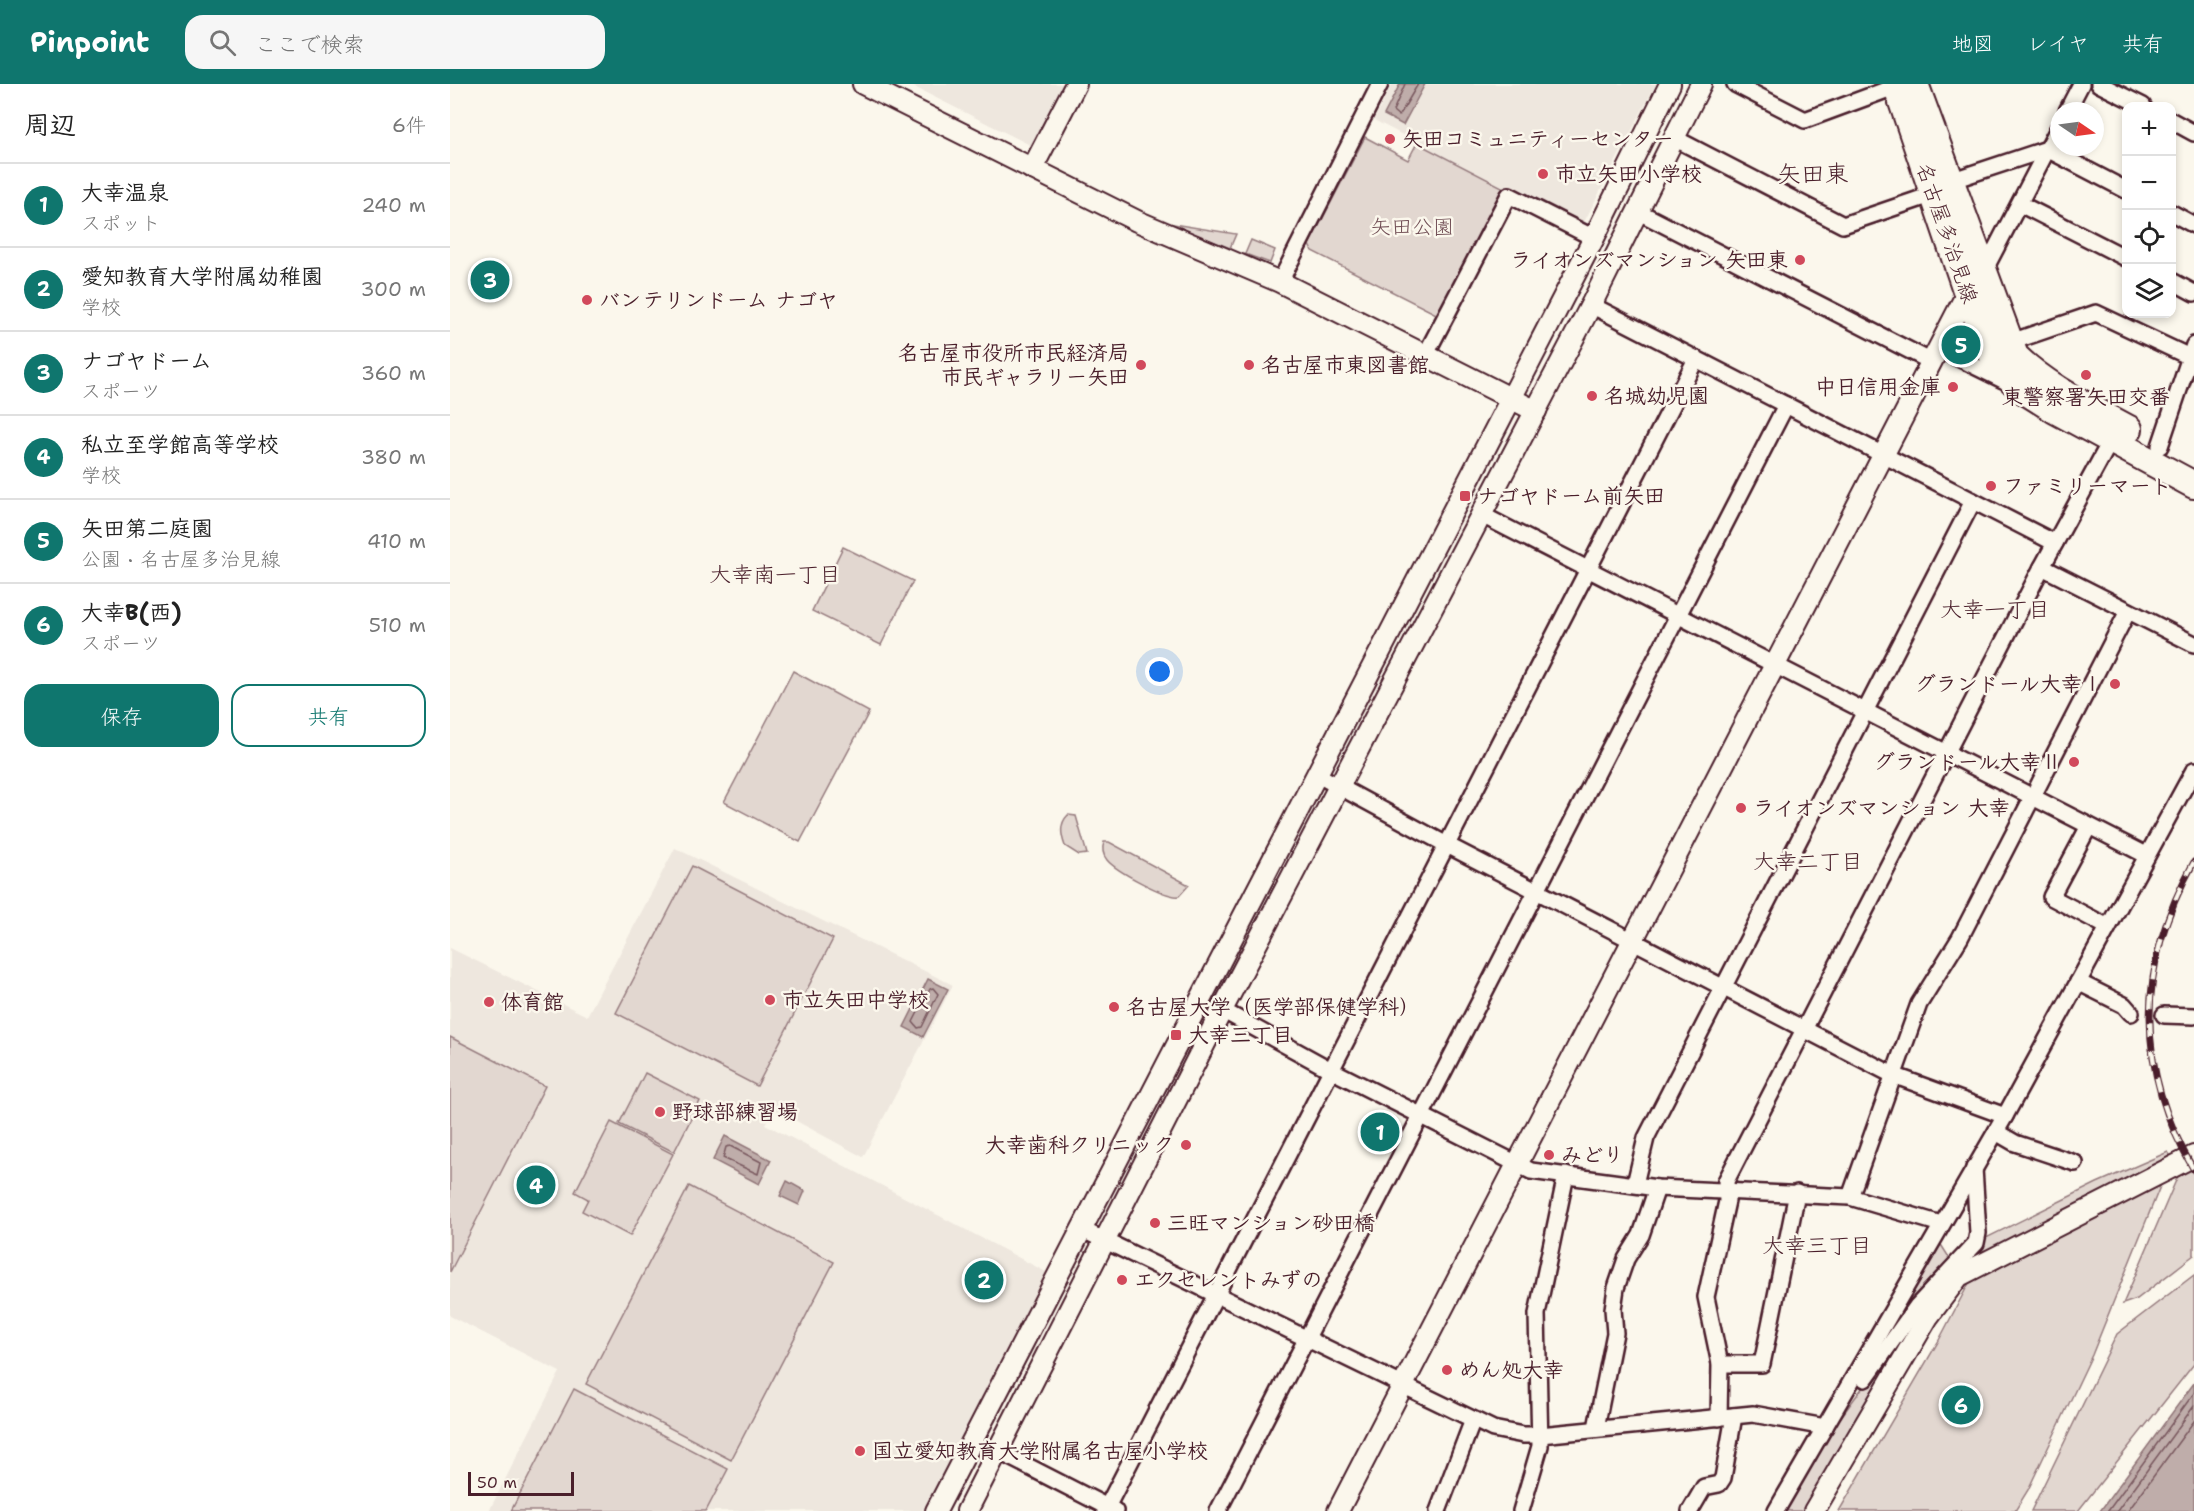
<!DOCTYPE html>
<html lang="ja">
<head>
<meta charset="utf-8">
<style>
	body { margin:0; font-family:"Shantell Sans","Klee One",sans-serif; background:#f6f6f6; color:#222 }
	.controls { position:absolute; right:18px; top:18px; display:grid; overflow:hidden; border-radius:12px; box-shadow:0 3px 9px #0003 }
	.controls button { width:54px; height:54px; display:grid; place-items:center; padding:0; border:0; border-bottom:2px solid #e0e0e0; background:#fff; color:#222; font:30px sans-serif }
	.compass { position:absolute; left:1600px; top:18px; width:54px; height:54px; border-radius:50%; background:#fff; box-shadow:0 3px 9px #0003; rotate:103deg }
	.scale { position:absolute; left:18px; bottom:15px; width:106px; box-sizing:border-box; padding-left:6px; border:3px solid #4a1f2b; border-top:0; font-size:16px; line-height:21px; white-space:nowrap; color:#4a1f2b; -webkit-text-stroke:4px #fbf7ec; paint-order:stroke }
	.you { position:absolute; left:710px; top:588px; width:21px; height:21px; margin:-15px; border:4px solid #fff; border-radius:50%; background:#1a73e8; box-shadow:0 0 0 9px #1a73e833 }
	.badge { display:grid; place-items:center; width:39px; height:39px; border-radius:50%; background:#0f766e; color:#fff; font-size:20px; font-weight:700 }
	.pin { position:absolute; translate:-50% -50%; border:3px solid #fff; box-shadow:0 2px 6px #0006 }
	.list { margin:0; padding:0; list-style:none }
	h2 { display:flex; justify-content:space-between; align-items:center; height:78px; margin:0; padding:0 24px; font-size:26px }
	h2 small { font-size:20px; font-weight:400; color:#767676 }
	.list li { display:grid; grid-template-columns:39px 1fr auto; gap:18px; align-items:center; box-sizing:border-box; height:84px; padding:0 24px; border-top:2px solid #e0e0e0 }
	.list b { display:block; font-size:22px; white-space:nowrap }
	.list p { margin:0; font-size:20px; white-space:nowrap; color:#767676 }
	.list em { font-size:20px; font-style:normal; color:#767676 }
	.actions { display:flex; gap:12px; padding:18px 24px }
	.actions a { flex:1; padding:14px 0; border:2px solid #0f766e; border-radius:18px; text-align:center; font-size:21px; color:#0f766e }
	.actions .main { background:#0f766e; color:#fff }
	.icon { flex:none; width:33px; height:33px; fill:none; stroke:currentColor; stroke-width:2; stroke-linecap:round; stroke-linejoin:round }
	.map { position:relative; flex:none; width:1744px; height:1427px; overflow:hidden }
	header { display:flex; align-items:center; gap:36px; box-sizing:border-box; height:84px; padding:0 30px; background:#0f766e; color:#fff }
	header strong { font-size:28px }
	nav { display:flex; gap:33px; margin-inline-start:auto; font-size:21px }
	.search { width:420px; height:54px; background:#f6f6f6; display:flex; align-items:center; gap:15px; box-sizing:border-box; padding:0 21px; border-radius:18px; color:#767676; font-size:22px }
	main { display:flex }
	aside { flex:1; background:#fff }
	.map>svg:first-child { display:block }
	.built { fill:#eee7de }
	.green { fill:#e2d7d0; stroke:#967b7e; stroke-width:1.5 }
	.water { fill:#bfadaa; stroke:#907477; stroke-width:1.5 }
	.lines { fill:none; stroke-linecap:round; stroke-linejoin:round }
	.shore { stroke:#79585e; stroke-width:1.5 }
	.minor-casing { stroke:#4a1f2b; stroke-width:20 }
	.tertiary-casing { stroke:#4a1f2b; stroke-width:24 }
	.primary-casing { stroke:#4a1f2b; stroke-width:30 }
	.minor { stroke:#fbf7ec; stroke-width:15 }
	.tertiary { stroke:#fbf7ec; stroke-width:20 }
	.primary { stroke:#fbf7ec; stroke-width:26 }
	.rail-casing { stroke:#4a1f2b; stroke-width:7 }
	.rail { stroke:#fbf7ec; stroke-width:4.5; stroke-dasharray:14; stroke-linecap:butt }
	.poi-dot { fill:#d1495b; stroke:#fbf7ec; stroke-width:2 }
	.labels { text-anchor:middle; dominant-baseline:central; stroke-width:5; stroke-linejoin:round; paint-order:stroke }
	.poi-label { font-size:21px; font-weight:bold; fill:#4a1f2b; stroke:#fbf7ec; text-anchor:start }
	.park-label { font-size:21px; fill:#704d54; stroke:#fbf7ec }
	.street-label { font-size:21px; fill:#4a1f2b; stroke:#fbf7ec }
	.neighbourhood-label { font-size:22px; fill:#4a1f2b; stroke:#fbf7ec }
	.quarter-label { font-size:24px; fill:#4a1f2b; stroke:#fbf7ec }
</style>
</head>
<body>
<header>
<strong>Pinpoint</strong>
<div class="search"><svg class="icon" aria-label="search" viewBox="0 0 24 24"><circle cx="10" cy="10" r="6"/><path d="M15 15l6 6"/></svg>ここで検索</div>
<nav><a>地図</a><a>レイヤ</a><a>共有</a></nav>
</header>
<main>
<aside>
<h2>周辺<small>6件</small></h2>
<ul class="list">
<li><span class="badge">1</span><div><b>大幸温泉</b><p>スポット</p></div><em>240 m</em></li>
<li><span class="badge">2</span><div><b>愛知教育大学附属幼稚園</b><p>学校</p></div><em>300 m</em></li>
<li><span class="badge">3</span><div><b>ナゴヤドーム</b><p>スポーツ</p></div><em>360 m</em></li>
<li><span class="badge">4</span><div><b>私立至学館高等学校</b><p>学校</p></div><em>380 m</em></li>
<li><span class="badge">5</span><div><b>矢田第二庭園</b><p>公園 · 名古屋多治見線</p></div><em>410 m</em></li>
<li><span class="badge">6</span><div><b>大幸B(西)</b><p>スポーツ</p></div><em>510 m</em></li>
</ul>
<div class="actions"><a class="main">保存</a><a>共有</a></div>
</aside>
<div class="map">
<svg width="1744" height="1427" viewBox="0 0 1744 1427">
	<rect width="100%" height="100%" fill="#fbf7ec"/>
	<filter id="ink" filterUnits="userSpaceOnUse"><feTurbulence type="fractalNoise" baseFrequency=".0167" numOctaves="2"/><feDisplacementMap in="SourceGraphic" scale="12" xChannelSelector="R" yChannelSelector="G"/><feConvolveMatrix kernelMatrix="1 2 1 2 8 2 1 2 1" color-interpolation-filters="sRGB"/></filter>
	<g filter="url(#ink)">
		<!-- built -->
		<g class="built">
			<path d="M458 0H617L584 63Z"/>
			<path d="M942 0H1206L1131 144 924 36Z"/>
			<path d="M225 764 503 901 413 1073 326 1026 321 1029 315 1040 596 1188 473 1427H39L110 1288 0 1232V864L137 932Z"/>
		</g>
		<!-- green -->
		<g class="green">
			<path d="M915 53 958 76 967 59 1056 105 990 232 862 167 859 161Z"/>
			<path d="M717 139 786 150 780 164Z"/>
			<path d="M801 156 825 166 820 179 795 170Z"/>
			<path d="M393 463 463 497 431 561 362 527Z"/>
			<path d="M343 587 419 628 350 758 274 718Z"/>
			<path d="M618 731 626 732 637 770 629 771 615 762C611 751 609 740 618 731Z"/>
			<path d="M654 758H659L739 801 729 812C716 814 666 787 657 776 653 771 652 764 654 758Z"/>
			<path d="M242 782 383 855 307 1002 166 929Z"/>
			<path d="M0 953 95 1002 0 1188Z"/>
			<path d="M195 989 250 1017 224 1068 169 1040Z"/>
			<path d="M161 1038 223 1070 180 1152 132 1127 138 1115 125 1108Z"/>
			<path d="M1718 1068 1723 1076 1509 1186 1532 1156 1647 1099Z"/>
			<path d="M1739 1082 1744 1090V1171L1687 1215 1673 1220 1730 1087Z"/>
			<path d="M1711 1100 1642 1271 1578 1406 1565 1427H1389L1488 1258 1519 1199Z"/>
			<path d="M239 1102 384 1178 281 1376 136 1300Z"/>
			<path d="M1488 1156 1502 1178 1414 1289Z"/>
			<path d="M1744 1191V1280L1628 1427H1581L1667 1250Z"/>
			<path d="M1478 1214 1357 1427H1331L1373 1350 1391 1333Z"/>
			<path d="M124 1305 278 1385 256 1427H61Z"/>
		</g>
		<!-- water -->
		<g class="water">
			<path d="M950 0H975L953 41 934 31Z"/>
			<path d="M478 895 498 905 473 953 454 943Z"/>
			<path d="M275 1052 321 1076 309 1100 263 1076Z"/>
			<path d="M337 1097 355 1107 349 1121 330 1112Z"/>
			<path d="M1744 1299V1427H1650Z"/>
		</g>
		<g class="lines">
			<!-- shore -->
			<g class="shore">
				<path d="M955 0 943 27 949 32 968 0"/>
				<path d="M483 904 488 910 472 943 468 944 463 938 480 905Z"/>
				<path d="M280 1062 311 1078 308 1090 273 1074 276 1063Z"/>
				<path d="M1658 1427 1744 1309"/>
				<path d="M1667 1427 1744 1322"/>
				<path d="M1678 1427 1744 1337"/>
			</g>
			<!-- minor casing -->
			<g class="minor-casing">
				<g id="minor">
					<path d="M1285 0 1355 36 1447 2"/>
					<path d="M1649 0 1693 22"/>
					<path d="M1617 27 1631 0"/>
					<path d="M1722 37 1744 49"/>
					<path d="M1224 54 1393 141 1484 110"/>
					<path d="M1500 97 1597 65 1676 106"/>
					<path d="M1570 120 1676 174"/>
					<path d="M1187 127 1480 277"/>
					<path d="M1722 129 1744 141"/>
					<path d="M1533 189 1609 43"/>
					<path d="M1722 197 1744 209"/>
					<path d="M830 198 930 0"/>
					<path d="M1141 221 1605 459"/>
					<path d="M1558 259 1646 229 1744 275"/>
					<path d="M1488 264 1553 296"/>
					<path d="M976 270 1059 111 1144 154"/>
					<path d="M1710 362 1744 261"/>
					<path d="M1032 431 1696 771"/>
					<path d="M1592 483 1744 560"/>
					<path d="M866 690 997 761 1443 991 1555 1032"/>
					<path d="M1639 742 1601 813 1658 843"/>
					<path d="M1628 898 1674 921 1681 929"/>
					<path d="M772 926 881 986 1081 1087 1207 1104 1400 1113 1491 1140"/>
					<path d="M1714 931 1744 932"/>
					<path d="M1546 1048 1565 1059 1625 1079"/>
					<path d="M1185 1100 1196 1054 1523 417"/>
					<path d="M1400 1113 1469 920 1510 854 1678 527"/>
					<path d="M631 1145 1043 1345 1073 1351H1090L1303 1330 1375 1343"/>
					<path d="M1500 1192H1495L1526 1159 1528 1149 1524 1084"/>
					<path d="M1270 1280H1312L1347 1109"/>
					<path d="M1415 1295 1467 1222 1495 1192"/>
					<path d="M1269 1334 1270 1280 1256 1213 1277 1117 1276 1097 1592 483 1661 356"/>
					<path d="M1146 1344 1165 1249 1163 1225 1166 1204 1176 1175 1191 1151 1207 1104"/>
					<path d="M548 1367 665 1427"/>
					<path d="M655 1427 1246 275"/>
					<path d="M768 1427 1336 321"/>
					<path d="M988 1427 1023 1336"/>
					<path d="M1071 1427 1090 1362 1087 1230 1116 1091"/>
					<path d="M1240 1427 1254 1403 1269 1400 1273 1394 1284 1332"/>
					<path d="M1326 1427 1555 1032 1744 686"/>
				</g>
			</g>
			<!-- tertiary casing -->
			<g class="tertiary-casing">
				<g id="tertiary">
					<path d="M413 0 687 137 830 198 1086 327"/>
					<path d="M582 85 626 0"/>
					<path d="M486 1427 1144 154 1220 0"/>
					<path d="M517 1427 772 926 1141 221 1251 0"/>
					<path d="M888 1427 1517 209"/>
					<path d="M1364 1427 1478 1233 1509 1192 1744 1072"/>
				</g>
			</g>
			<!-- primary casing -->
			<g class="primary-casing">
				<g id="primary">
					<path d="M1446 0 1517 209 1546 280 1570 304 1605 326 1744 401"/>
					<path d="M1465 0 1565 272C1598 304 1639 323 1679 345"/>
				</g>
			</g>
			<!-- minor -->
			<use href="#minor" class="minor"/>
			<!-- tertiary -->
			<use href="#tertiary" class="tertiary"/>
			<!-- primary -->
			<use href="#primary" class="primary"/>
			<!-- rail casing -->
			<g class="rail-casing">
				<path id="rail" d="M1744 778C1687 880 1684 984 1744 1086"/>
			</g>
			<!-- rail -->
			<use href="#rail" class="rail"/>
		</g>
	</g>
	<!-- markers -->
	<g class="poi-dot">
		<circle cx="940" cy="55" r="6"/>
		<circle cx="1093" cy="90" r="6"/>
		<circle cx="1350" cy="176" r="6"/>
		<circle cx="137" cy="216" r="6"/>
		<circle cx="691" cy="281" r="6"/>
		<circle cx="799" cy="281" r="6"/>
		<circle cx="1636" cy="291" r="6"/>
		<circle cx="1503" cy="303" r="6"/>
		<circle cx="1142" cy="312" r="6"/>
		<circle cx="1541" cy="402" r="6"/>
		<rect x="1009" y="406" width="12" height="12" rx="3"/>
		<circle cx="1665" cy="600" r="6"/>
		<circle cx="1624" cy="678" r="6"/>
		<circle cx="1291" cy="724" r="6"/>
		<circle cx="320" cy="916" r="6"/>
		<circle cx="39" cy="918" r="6"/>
		<circle cx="664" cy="923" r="6"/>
		<rect x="720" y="945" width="12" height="12" rx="3"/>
		<circle cx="210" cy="1028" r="6"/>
		<circle cx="736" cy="1061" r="6"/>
		<circle cx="1099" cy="1071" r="6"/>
		<circle cx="705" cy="1139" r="6"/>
		<circle cx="672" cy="1196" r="6"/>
		<circle cx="997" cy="1286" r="6"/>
		<circle cx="410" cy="1367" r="6"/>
	</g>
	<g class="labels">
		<!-- poi labels -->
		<g class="poi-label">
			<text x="952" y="55">矢田コミュニティーセンター</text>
			<text x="1105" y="90">市立矢田小学校</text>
			<text x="1338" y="176" text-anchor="end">ライオンズマンション 矢田東</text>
			<text x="149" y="216">バンテリンドーム ナゴヤ</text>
			<text x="679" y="269" text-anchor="end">名古屋市役所市民経済局<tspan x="679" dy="24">市民ギャラリー矢田</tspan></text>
			<text x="811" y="281">名古屋市東図書館</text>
			<text x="1491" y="303" text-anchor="end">中日信用金庫</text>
			<text x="1154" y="312">名城幼児園</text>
			<text x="1636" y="313" text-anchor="middle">東警察署矢田交番</text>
			<text x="1553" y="402">ファミリーマート</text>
			<text x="1027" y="412">ナゴヤドーム前矢田</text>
			<text x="1653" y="600" text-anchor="end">グランドール大幸Ⅰ</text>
			<text x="1612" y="678" text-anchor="end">グランドール大幸Ⅱ</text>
			<text x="1303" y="724">ライオンズマンション 大幸</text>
			<text x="332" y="916">市立矢田中学校</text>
			<text x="51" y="918">体育館</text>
			<text x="676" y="923">名古屋大学（医学部保健学科）</text>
			<text x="738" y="951">大幸三丁目</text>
			<text x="222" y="1028">野球部練習場</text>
			<text x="724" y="1061" text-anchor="end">大幸歯科クリニック</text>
			<text x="1111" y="1071">みどり</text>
			<text x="717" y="1139">三旺マンション砂田橋</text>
			<text x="684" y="1196">エクセレントみずの</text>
			<text x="1009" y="1286">めん処大幸</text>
			<text x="422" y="1367">国立愛知教育大学附属名古屋小学校</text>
		</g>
		<!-- park labels -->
		<g class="park-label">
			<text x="962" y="143">矢田公園</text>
		</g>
		<!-- street labels -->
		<g class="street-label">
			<text transform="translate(1497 149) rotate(71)">名古屋多治見線</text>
		</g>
		<!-- neighbourhood labels -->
		<g class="neighbourhood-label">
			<text x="325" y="490">大幸南一丁目</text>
			<text x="1545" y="525">大幸一丁目</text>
			<text x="1358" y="777">大幸二丁目</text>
			<text x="1367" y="1161">大幸三丁目</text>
		</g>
		<!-- quarter labels -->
		<g class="quarter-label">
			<text x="1363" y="90">矢田東</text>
		</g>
	</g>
</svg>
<div class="controls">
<button>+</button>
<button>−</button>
<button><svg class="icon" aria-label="locate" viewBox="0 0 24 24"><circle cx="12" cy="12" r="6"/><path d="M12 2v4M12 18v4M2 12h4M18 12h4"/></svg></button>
<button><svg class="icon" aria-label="layers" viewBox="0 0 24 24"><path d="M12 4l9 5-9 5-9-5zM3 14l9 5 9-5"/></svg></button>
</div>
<svg class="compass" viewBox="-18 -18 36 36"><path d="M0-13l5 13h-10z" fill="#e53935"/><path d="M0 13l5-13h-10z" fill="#767676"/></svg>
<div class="scale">50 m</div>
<div class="you"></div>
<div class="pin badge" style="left:930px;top:1048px">1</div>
<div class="pin badge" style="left:534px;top:1196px">2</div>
<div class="pin badge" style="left:40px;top:196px">3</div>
<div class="pin badge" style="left:86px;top:1101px">4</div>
<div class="pin badge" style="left:1511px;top:261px">5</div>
<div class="pin badge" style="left:1511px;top:1321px">6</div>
</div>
</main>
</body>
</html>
